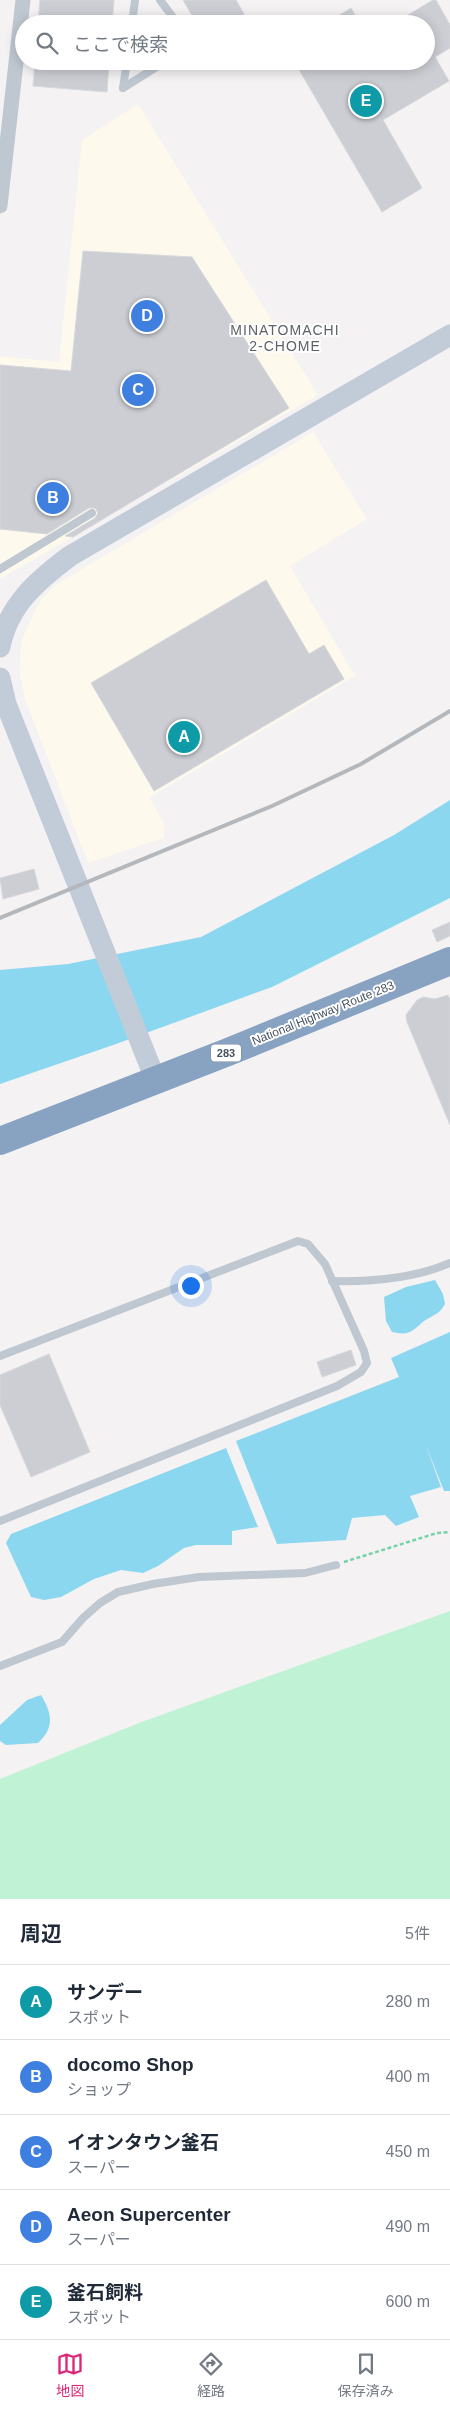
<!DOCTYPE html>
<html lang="ja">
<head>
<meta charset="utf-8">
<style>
	body { margin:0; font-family:Arial,"Noto Sans JP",sans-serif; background:#f2f2f3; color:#1f2937 }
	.you { position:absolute; left:190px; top:1285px; width:18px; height:18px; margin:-12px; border:4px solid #fff; border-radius:50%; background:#1a73e8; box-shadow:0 0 0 8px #1a73e833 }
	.badge { display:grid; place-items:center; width:32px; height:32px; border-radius:50%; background:#db2777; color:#fff; font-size:16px; font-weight:700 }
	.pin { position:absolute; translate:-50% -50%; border:2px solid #fff; box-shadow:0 1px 5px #0006 }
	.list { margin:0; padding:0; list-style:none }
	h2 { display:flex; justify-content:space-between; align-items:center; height:65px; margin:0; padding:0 20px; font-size:21px }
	h2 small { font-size:16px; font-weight:400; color:#747a83 }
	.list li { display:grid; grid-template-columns:32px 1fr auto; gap:15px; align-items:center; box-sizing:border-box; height:75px; padding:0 20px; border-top:1px solid #e0e1e3 }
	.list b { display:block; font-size:19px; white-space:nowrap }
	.list p { margin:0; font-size:16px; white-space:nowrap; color:#747a83 }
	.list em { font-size:16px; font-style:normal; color:#747a83 }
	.icon { flex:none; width:28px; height:28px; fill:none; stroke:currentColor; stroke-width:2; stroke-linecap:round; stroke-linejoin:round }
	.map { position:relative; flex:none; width:450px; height:1899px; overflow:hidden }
	.search { position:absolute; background:#fff; box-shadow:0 2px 12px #0003; left:15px; right:15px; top:15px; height:55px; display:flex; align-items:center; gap:12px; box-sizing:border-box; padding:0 18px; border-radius:28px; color:#747a83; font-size:19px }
	.sheet { height:440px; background:#fff }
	nav { display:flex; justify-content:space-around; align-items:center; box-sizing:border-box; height:70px; border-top:1px solid #e0e1e3; background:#fff; font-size:14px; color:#747a83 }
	nav a { display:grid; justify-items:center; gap:2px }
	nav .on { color:#db2777 }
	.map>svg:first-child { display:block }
	.commercial { fill:#fdf9ed }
	.green { fill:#c0f2d5 }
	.water { fill:#8cd7f0 }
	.building { fill:#ccced4; stroke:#d6d8dd }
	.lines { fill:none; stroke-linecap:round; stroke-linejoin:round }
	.path { stroke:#76d2a8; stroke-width:2.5; stroke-dasharray:4 2.5; stroke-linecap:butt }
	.lane { stroke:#bfc8d1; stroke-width:8 }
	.street { stroke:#bfc8d1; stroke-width:15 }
	.secondary { stroke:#c2ccd9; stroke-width:21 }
	.highway { stroke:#88a2c2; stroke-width:28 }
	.rail { stroke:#b4b7bc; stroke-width:4 }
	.labels { text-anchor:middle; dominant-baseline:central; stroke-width:4; stroke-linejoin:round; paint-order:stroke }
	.shield { fill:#fff; stroke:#7f8790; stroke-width:1 }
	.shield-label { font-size:11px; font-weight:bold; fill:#485460 }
	.street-label { font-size:12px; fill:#485460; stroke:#fff }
	.neighbourhood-label { font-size:14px; letter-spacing:1px; fill:#5e6267; stroke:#fff }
</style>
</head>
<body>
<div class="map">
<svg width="450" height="1899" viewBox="0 0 450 1899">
	<rect width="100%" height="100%" fill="#f4f2f2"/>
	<!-- commercial -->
	<g class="commercial">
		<path d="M138 104 318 395 0 579V356L59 362 82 140Z"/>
		<path d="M313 432 367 519 290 566 355 676 150 797 164 824V838L88 863 25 699 20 674 21 642 35 610 43 597 57 584Z"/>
	</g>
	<!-- green -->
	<path class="green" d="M450 1611V1899H0V1779L139 1723Z"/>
	<!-- water -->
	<g class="water">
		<path d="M450 800V898L272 987 116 1044 0 1084V970L68 964 201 937 394 835Z"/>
		<path d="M435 1280 443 1294 445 1304C440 1314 433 1315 424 1321 412 1331 410 1336 392 1332L386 1321 384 1297 406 1287Z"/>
		<path d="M450 1332V1491H444L425 1443 441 1487 410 1496 419 1517 396 1526 385 1515 352 1518 346 1540 277 1544 236 1441 399 1377 391 1358Z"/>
		<path d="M226 1448 258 1527 232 1531V1545H196L184 1548 158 1566 143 1573 121 1570 94 1579 61 1597 44 1600 31 1597 6 1543 11 1534Z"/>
		<path d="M41 1695C52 1714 55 1727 38 1743L6 1745 0 1741V1725L27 1700Z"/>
	</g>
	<!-- building -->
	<g class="building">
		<path d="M40 0H114L112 24H38Z"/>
		<path d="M183 0H236L244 14 227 24H197Z"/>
		<path d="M433 0H436L450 25V48L435 57 449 81 383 120 422 188 382 212 294 61H426V24H393Z"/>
		<path d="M351 8 360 24H325Z"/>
		<path d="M35 61H109L107 92 33 86Z"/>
		<path d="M83 251 192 257 289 408 73 537 65 536 95 518 98 513 95 508H89L47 534 0 529V365L71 371Z"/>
		<path d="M266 580 309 654 324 645 344 679 154 791 91 683Z"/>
		<path d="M34 869 39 889 3 899 0 878Z"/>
		<path d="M450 922V936L437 942 432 930Z"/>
		<path d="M448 995 450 1000V1125L407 1022 406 1015 417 1000 423 997 435 999Z"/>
		<path d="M351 1350 356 1365 322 1377 317 1362Z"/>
		<path d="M49 1354 90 1452 31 1477 0 1405V1375Z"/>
	</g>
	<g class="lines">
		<!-- path -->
		<path class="path" d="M344 1562 437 1533 450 1532"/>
		<!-- lane -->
		<g class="lane">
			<path d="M160 0 178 24"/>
			<path d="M132 24 135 0"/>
			<path d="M123 88 166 61"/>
			<path d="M123 88 127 61"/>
			<path d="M0 569 92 513"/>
			<path d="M332 1281C372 1282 413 1279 450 1263"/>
			<path d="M0 1356 298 1241 308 1244 325 1264 364 1351 367 1363 361 1372 337 1386 0 1521"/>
			<path d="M0 1666 62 1642 83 1618 100 1603 118 1592 153 1584 199 1577 305 1573 336 1565"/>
		</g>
		<!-- street -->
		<path class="street" d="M0 206 23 0"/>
		<!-- secondary -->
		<g class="secondary">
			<path d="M0 647C8 605 38 580 70 556L450 335"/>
			<path d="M0 678 6 704 156 1081"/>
		</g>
		<!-- highway -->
		<path class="highway" d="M0 1141 228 1052 450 961"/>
		<!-- rail -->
		<path class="rail" d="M0 918 272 806 361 764 450 711"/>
	</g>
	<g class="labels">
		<!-- shield labels -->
		<rect class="shield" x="211" y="1044.5" width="30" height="17" rx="4"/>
		<g class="shield-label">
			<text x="226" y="1053">283</text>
		</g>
		<!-- street labels -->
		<g class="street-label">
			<text transform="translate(323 1013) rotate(-22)">National Highway Route 283</text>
		</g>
		<!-- neighbourhood labels -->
		<g class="neighbourhood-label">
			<text x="285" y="330">MINATOMACHI<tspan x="285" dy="16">2-CHOME</tspan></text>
		</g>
	</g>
</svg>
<div class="you"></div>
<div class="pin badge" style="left:184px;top:737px;background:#0f9aa8">A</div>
<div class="pin badge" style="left:53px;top:498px;background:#3f7fe0">B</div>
<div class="pin badge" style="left:138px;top:390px;background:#3f7fe0">C</div>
<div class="pin badge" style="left:147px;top:316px;background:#3f7fe0">D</div>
<div class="pin badge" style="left:366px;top:101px;background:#0f9aa8">E</div>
<div class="search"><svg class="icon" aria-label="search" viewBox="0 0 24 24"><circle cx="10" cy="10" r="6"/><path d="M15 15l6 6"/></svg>ここで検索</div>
</div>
<section class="sheet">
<h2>周辺<small>5件</small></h2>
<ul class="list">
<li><span class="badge" style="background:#0f9aa8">A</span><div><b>サンデー</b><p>スポット</p></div><em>280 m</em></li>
<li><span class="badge" style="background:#3f7fe0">B</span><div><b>docomo Shop</b><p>ショップ</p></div><em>400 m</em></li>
<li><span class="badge" style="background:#3f7fe0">C</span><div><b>イオンタウン釜石</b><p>スーパー</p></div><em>450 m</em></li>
<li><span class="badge" style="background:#3f7fe0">D</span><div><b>Aeon Supercenter</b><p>スーパー</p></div><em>490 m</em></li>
<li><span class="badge" style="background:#0f9aa8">E</span><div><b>釜石飼料</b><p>スポット</p></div><em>600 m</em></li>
</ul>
</section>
<nav>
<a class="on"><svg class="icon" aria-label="map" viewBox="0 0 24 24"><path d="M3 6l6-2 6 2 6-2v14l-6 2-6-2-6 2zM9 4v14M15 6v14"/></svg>地図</a>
<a><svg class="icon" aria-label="directions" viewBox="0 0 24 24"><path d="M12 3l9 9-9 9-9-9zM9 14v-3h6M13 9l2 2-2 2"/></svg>経路</a>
<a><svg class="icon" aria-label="saved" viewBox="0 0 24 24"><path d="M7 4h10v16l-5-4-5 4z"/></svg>保存済み</a>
</nav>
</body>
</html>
